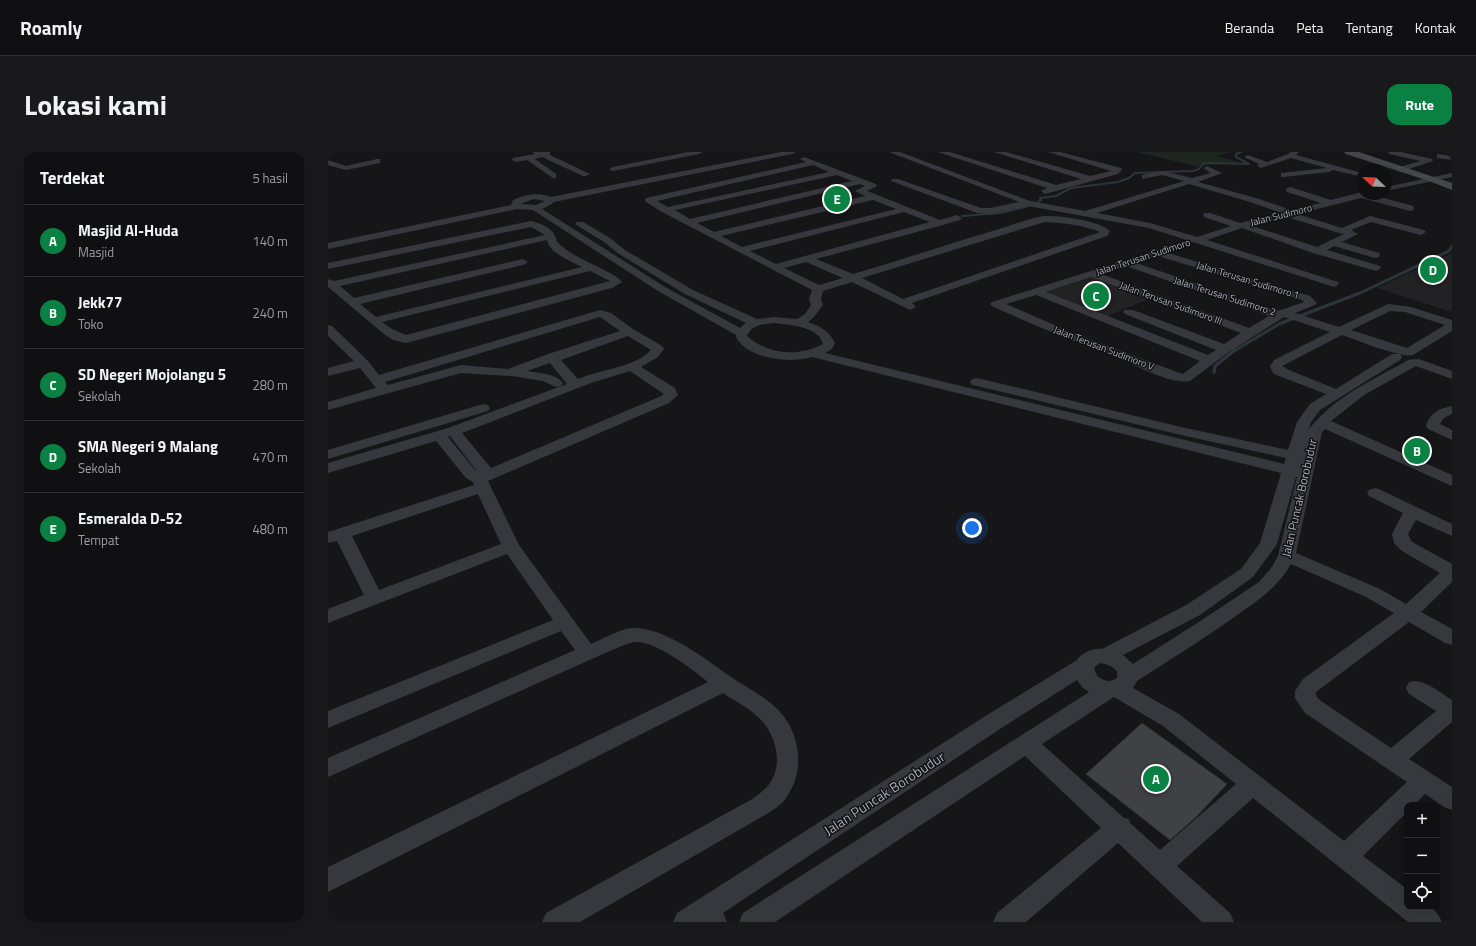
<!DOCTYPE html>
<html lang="id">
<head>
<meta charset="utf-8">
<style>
	body { margin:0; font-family:"Titillium Web",sans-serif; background:#19191b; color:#f1f3f6 }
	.controls { position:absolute; right:12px; bottom:12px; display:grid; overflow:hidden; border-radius:8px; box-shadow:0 4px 16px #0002 }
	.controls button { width:36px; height:36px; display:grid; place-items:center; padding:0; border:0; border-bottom:1px solid #303032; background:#101012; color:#f1f3f6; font:20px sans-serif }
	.compass { position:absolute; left:1028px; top:12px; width:36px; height:36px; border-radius:50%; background:#101012; box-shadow:0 4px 16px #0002; rotate:293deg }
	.you { position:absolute; left:644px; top:376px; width:14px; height:14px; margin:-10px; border:3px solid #fff; border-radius:50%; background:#1a73e8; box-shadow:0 0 0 6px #1a73e833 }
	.badge { display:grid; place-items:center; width:26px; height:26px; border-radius:50%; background:#0b8043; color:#fff; font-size:13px; font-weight:700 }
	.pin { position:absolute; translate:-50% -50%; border:2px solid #fff; box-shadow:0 1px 4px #0006 }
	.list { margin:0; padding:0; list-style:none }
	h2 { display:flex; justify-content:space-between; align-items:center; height:52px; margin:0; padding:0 16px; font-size:17px }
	h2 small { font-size:13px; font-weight:400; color:#9c9d9f }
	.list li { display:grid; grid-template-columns:26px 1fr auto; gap:12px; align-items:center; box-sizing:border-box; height:72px; padding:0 16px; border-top:1px solid #303032 }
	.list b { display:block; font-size:15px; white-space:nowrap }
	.list p { margin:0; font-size:13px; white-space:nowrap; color:#9c9d9f }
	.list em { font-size:13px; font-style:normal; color:#9c9d9f }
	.icon { flex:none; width:22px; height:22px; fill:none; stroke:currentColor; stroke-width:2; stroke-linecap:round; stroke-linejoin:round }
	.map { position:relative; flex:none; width:1124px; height:770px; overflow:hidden; border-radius:12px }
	header { display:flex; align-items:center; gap:24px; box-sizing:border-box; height:56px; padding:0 20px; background:#101012; border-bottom:1px solid #303032 }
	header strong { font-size:19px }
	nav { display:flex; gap:22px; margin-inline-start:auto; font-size:14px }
	.intro { display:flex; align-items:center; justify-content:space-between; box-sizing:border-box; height:96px; padding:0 24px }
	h1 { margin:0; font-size:28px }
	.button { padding:10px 18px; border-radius:12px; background:#0b8043; color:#fff; font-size:14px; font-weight:700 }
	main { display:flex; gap:24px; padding:0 24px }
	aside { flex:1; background:#101012; border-radius:12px; box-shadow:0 4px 16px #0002 }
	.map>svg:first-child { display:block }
	.built { fill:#222225 }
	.green { fill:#1e261f }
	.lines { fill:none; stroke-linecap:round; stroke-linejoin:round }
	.stream-far2 { stroke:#2c353c; stroke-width:2 }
	.stream-far1 { stroke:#2c353c; stroke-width:3 }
	.stream { stroke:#2c353c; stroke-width:3.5 }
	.building { fill:#404145; stroke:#303034 }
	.street { fill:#37383d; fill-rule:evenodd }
	.secondary { fill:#45474d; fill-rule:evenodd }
	.labels { text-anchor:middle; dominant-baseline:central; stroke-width:3; stroke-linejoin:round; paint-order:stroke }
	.far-street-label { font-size:10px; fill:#a8adb8; stroke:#111113 }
	.street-label { font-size:12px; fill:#a8adb8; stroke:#111113 }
	.near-street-label { font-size:14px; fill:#a8adb8; stroke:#111113 }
</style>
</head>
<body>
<header>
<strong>Roamly</strong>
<nav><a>Beranda</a><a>Peta</a><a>Tentang</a><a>Kontak</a></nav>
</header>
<div class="intro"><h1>Lokasi kami</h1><a class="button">Rute</a></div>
<main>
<aside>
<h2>Terdekat<small>5 hasil</small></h2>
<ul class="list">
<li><span class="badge">A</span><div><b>Masjid Al-Huda</b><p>Masjid</p></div><em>140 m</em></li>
<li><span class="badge">B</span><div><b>Jekk77</b><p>Toko</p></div><em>240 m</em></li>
<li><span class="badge">C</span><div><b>SD Negeri Mojolangu 5</b><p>Sekolah</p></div><em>280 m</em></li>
<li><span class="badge">D</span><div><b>SMA Negeri 9 Malang</b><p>Sekolah</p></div><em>470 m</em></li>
<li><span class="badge">E</span><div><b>Esmeralda D-52</b><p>Tempat</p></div><em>480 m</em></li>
</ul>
</aside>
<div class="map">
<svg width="1124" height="770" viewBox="0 0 1124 770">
	<rect width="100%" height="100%" fill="#161618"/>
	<!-- built -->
	<g class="built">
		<path d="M1124 101V160L1049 136Z"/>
		<path d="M763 125 821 147 777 165 717 141Z"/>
	</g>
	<!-- green -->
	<path class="green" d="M809 0H903L888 4 914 11H875L871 15Z"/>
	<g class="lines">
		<!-- stream-far2 -->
		<g class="stream-far2">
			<path d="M709 51 713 48 712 46 728 44 743 36 790 30 801 26 807 21 865 19 871 17 875 12 880 11 921 12 908 5V2L913 0"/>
			<path d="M634 64 672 61 701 54"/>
		</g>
		<!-- stream-far1 -->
		<path class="stream-far1" d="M906 199 951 172 1032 141 1121 99 1124 94"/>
		<!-- stream -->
		<path class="stream" d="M886 220 887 214 907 198"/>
	</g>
	<!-- building -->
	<path class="building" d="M814 571 899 632 868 665 842 688 758 622Z"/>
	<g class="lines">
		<!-- street -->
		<g class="street">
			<path d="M204 0H222V3L262 22 258 24H255L214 5 207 7 228 22V26H225L199 8 188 10 184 8 185 6 207 2Z"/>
			<path d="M360 0H375L371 2 285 19 281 17 285 15Z"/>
			<path d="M453 0H468L464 2 226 50 222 53 214 57 337 135 412 176 418 171 357 142 291 102 276 90 247 72 249 70H255L282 86 297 98 365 138 429 167 446 165 469 167 477 162 483 153 481 147 484 138 334 60 318 50 317 48 318 46 478 10 472 7 476 5 548 32 549 34 539 39 612 68 629 63 634 66 632 68 615 73 488 107 525 122C573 108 620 92 668 78 682 74 704 65 717 64 731 63 773 69 782 79L779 84 584 151 588 155 582 158 524 130 495 139 493 147 495 153 485 166 480 170C492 174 501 179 507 191L504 197 497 201 956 312 958 306 853 283 649 234 644 233 642 230 644 227 649 226 853 275 960 298 969 270 982 252 998 242 951 224 945 221 942 214 946 208 1002 180 956 165 901 200 862 229C844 233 809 214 792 207 749 190 706 174 664 154L662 152 664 150 839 95 844 98 840 101 982 144 989 151 987 153 967 161 1011 175 1060 152 1083 155 1124 168V179L1085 203C1072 206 1029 188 1014 183L954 214 961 218 1008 237 1064 202H1072L1074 205 1072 208 992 258 983 270 981 277C1006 245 1045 228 1080 208L1091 207 1124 219V227L1088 214 1036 243 1003 269 1124 323V334L997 277 994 280 968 401 1052 437 1078 452 1112 421 1074 399 1066 391 1064 382 1075 361 1041 344 1039 341 1041 338 1047 336 1053 338 1124 372V384L1088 368 1080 382 1083 389 1086 391 1124 412V430L1093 460 1124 477V493L1117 491 1081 470 988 540V544L993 549 1063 596 1108 559 1081 542 1078 536 1081 530C1096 526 1111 540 1124 548V570L1081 607 1124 635V658L1116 655 1097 642 1086 653H1079V660L1035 704 1079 737V755C1097 755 1106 751 1114 770H1080L925 646 849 714 902 761 906 770H874L790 691 698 770H665L669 761 773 676 697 604 447 770H411L415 761 761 540 754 535 749 528 675 575 395 761 399 770H345L349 761 659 563 749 508C754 501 765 496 774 497L858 453 913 417 932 391 953 321 484 205C462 211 431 208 414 193 411 189 408 187 408 183L330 139 205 58 189 57 0 97V91L183 53 185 48C197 42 211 40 223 45ZM485 13 501 20 340 55 329 49ZM509 23 524 29 362 67 347 58ZM532 32 537 34 527 39 537 44 386 80 369 71ZM206 47 217 49 208 53 192 52ZM545 48 568 57 414 95 393 84ZM576 60 602 70 448 112 422 99ZM717 70C736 71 755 73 772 80L575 147 534 126ZM830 104 974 148 976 150 950 159 808 111ZM478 110 515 126 491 133 456 116ZM798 114 941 164 921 176 773 122ZM763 125 913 181 896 192 805 158H797L795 160 797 162 888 198 880 203 718 140ZM708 143 872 209 855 222 849 220 740 179 678 152ZM1062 159 1077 160 1117 173 1079 196 1023 178ZM446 171C461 173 491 174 495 192 471 205 440 203 419 184 423 173 436 172 446 171ZM968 325H969L950 404 944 415 931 430 877 466 805 512 795 503 872 463 925 425 949 392ZM963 412 1038 445 1066 461 975 527 967 539V546L977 561 1079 630 1016 689 851 562 805 536 809 529C841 508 874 488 905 466 927 450 949 437 963 412ZM772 511C779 512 784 514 789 519V526C781 531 776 529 769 524L766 516ZM786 545 835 574 908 632 832 698 802 671 801 667 796 666 714 592Z"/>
			<path d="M561 0H572L702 49 757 59 856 29 834 23 814 27V23L834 19 864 26 883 21 875 16 879 14 894 21 870 30 928 46 963 58 993 51 959 40 958 38 959 36 962 35 1003 48 1034 40V42H1041L1085 54 1086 56 1085 58 1082 59 1033 46 969 62 1014 76 1042 64 1096 78 1098 80 1093 83 1043 70 1023 78 1030 82 1014 90 1051 101 1052 103 1051 105 1047 106 1006 94 999 98 1052 114 1053 116 1048 119 985 101 914 76 879 88 1010 130 1011 132 1006 135 821 76 700 54 662 62 649 61 563 29 564 27H570L653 56H662L691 50ZM861 32 922 50 953 61 912 71 882 61H876L875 63 876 65 903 74 869 85 822 71 769 61ZM959 65 1011 81 1016 82 989 95 924 74Z"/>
			<path d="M610 0H622L728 33 753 27 666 0H678L762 24 783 19 720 0H732L793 16 794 18 790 22 717 42 713 39 719 36Z"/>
			<path d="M963 0H971L968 3 1034 21V25L1005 18 1001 20 956 25H953V21L999 16 963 6 933 16 929 14 931 12 916 5 920 3 939 10 960 2Z"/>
			<path d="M1060 0H1073L1104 7 1105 9 1075 19 1071 17 1072 15 1092 9 1061 2Z"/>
			<path d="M1109 2 1124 4V8L1109 6Z"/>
			<path d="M49 7H52V11L18 18 0 13V8L18 14Z"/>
			<path d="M1124 21V25L1058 39V35Z"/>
			<path d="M203 69C215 72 227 77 229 90 243 104 262 110 278 119 284 122 290 125 294 130L284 136 78 191 65 188 56 182 0 135V127L6 129 217 83 203 75 0 117V111ZM219 88C220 100 244 110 254 115L48 165 32 152 195 113 200 110 195 107 26 146 12 134ZM262 119 282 129 78 183 64 177 54 170Z"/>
			<path d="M272 158 283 161 305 177 334 194 336 197 330 205 313 215 347 236 350 243 341 251 160 329 191 393 263 492C274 487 294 476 306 476 337 476 375 505 400 523 414 533 431 541 445 553 472 576 479 617 458 646 454 652 448 656 442 660L252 770H214L218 761 426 646C431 642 438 637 442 631 456 611 447 581 431 566 421 556 407 549 395 541L0 740V715L380 530C364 517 328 489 307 490 298 491 276 502 266 506L0 625V606L247 498 233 479 0 576V559L225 468 179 402 0 471V457L36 443 9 389 0 391V380L146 333 145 330 138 326 108 289 0 321V311L120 276 239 232 222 211 199 219C210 221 227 221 235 231L233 234 228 235 215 229 184 224 133 221 0 258V250L48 236 32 216 0 224V216L26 209 0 184V173L4 174 39 208 51 223ZM272 165 292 179 220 202 180 217 133 213 60 233 57 230ZM300 184 323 198C308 215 270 218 250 227L233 208ZM302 219 336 242 331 245 163 316 134 281 263 231ZM122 284 148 318V319L120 285ZM150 342 173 392 51 438 24 384Z"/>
			<path d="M155 252 160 253 162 256 160 259 0 307V298Z"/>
			<path d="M1124 254V262L1116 266 1112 272 1124 278V288L1100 277 1098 274C1101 261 1112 256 1124 254Z"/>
		</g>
		<!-- secondary -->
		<path class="secondary" d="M1016 0H1031L1124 31V38L1101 29 1018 2Z"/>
	</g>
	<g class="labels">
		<!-- far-street labels -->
		<g class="far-street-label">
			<text transform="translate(953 63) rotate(-14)">Jalan Sudimoro</text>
			<text transform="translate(815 105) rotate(-18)">Jalan Terusan Sudimoro</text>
			<text transform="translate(920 128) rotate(17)">Jalan Terusan Sudimoro 1</text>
			<text transform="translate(897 144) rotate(18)">Jalan Terusan Sudimoro 2</text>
			<text transform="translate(843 151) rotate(20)">Jalan Terusan Sudimoro III</text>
			<text transform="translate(776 196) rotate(21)">Jalan Terusan Sudimoro V</text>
		</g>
		<!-- street labels -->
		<g class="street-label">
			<text transform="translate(971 346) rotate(-77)">Jalan Puncak Borobudur</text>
		</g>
		<!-- near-street labels -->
		<g class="near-street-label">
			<text transform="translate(556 641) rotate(-33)">Jalan Puncak Borobudur</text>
		</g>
	</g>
</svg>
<div class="controls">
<button>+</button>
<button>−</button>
<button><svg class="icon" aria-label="locate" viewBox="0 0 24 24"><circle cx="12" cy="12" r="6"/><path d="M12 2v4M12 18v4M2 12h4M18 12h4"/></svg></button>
</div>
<svg class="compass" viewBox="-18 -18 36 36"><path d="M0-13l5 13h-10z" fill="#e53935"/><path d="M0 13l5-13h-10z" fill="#9c9d9f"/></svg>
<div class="you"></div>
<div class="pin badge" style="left:828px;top:627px">A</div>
<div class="pin badge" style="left:1089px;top:299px">B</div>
<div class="pin badge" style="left:768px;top:144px">C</div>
<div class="pin badge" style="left:1105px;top:118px">D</div>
<div class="pin badge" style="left:509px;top:47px">E</div>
</div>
</main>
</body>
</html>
